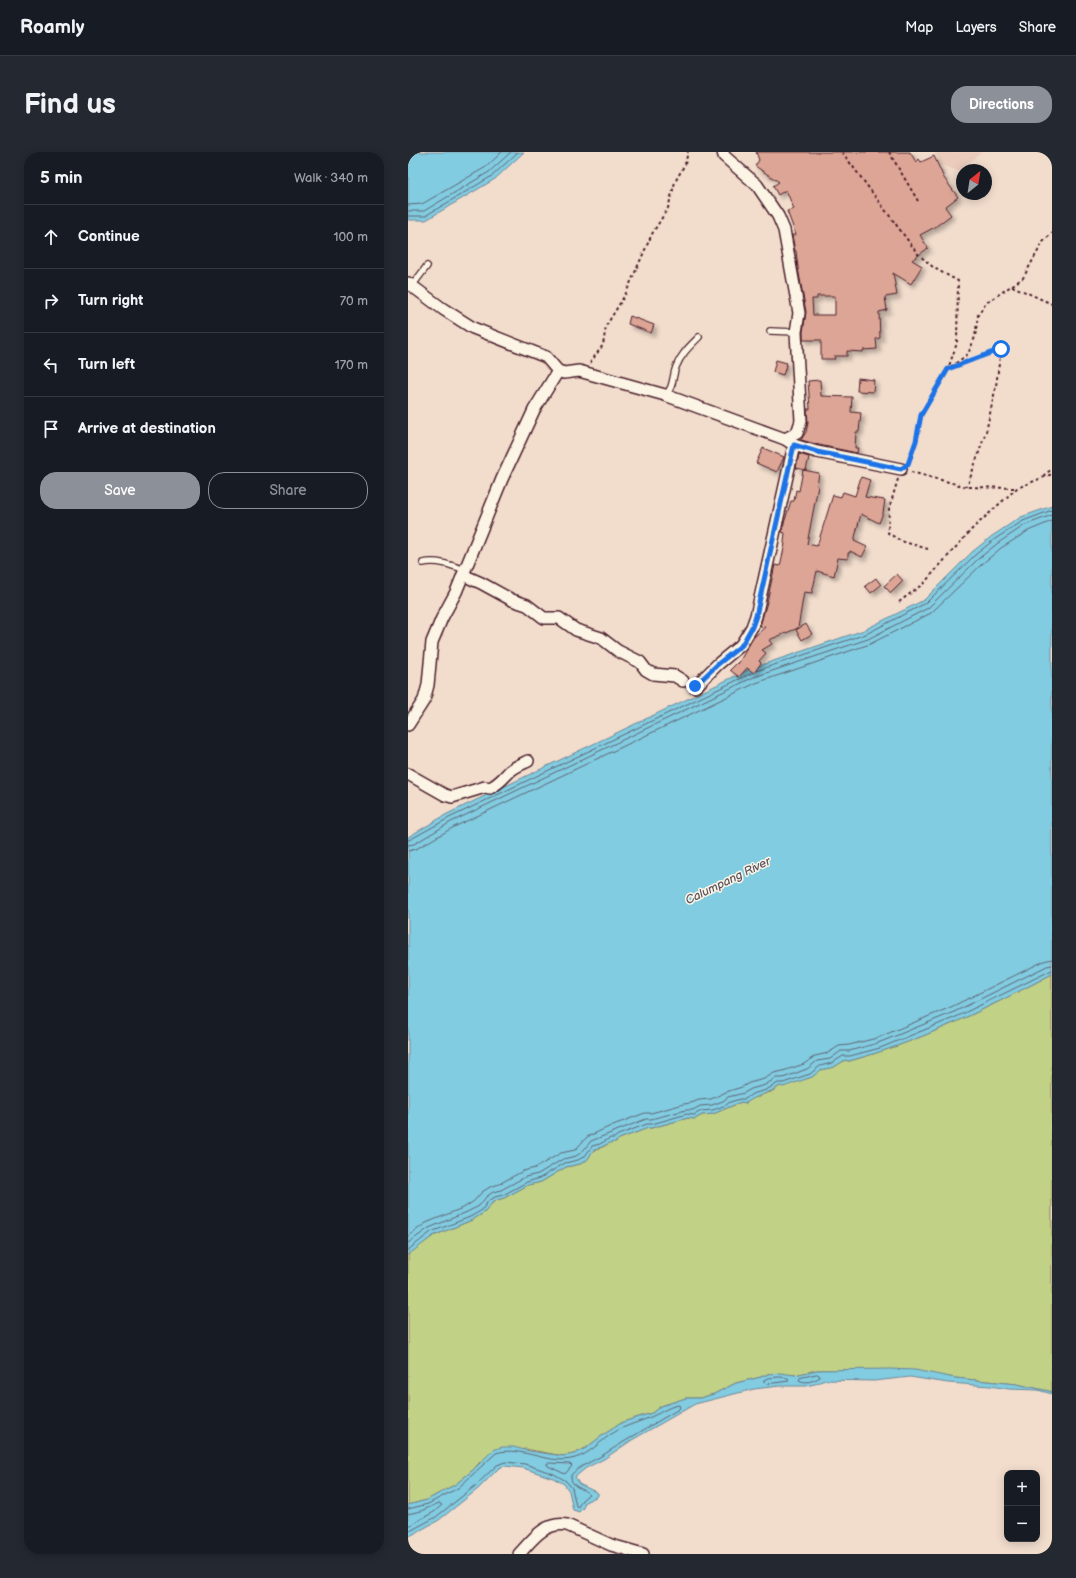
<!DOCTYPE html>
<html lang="en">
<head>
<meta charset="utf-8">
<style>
	body { margin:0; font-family:"Balsamiq Sans",sans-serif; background:#242831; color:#f1f3f6 }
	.controls { position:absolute; right:12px; bottom:12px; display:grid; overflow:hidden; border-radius:8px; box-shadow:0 2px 10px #0003 }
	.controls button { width:36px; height:36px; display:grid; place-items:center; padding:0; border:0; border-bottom:1px solid #363941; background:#171b24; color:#f1f3f6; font:20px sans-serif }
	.compass { position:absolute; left:548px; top:12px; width:36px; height:36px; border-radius:50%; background:#171b24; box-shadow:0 2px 10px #0003; rotate:30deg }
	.stop { position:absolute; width:12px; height:12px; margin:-9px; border:3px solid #1a73e8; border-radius:50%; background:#fff }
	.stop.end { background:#1a73e8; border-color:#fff; box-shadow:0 1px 4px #0008 }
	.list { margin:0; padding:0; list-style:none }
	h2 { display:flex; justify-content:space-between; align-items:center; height:52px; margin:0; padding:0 16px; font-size:17px }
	h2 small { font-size:13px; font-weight:400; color:#9ea1a6 }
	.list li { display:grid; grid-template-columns:26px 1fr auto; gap:12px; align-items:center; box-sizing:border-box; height:64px; padding:0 16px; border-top:1px solid #363941 }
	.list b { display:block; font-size:15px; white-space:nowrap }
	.list em { font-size:13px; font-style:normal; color:#9ea1a6 }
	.actions { display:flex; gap:8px; padding:12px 16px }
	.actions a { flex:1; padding:9px 0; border:1px solid #8c9099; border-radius:16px; text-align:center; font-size:14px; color:#8c9099 }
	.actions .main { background:#8c9099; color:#fff }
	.icon { flex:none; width:22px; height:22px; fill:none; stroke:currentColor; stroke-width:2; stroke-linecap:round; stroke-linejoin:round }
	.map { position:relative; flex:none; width:644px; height:1402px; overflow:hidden; border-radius:16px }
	header { display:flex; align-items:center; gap:24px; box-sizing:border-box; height:56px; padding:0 20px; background:#171b24; border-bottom:1px solid #363941 }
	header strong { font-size:19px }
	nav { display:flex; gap:22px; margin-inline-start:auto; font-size:14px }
	.intro { display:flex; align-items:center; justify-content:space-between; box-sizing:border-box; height:96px; padding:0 24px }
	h1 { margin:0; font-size:28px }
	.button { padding:10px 18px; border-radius:16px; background:#8c9099; color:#fff; font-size:14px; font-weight:700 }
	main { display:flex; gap:24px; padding:0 24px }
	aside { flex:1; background:#171b24; border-radius:16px; box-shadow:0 2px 10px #0003 }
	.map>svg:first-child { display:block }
	.built { fill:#ebccbc }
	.green { fill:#c1d186; stroke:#867858 }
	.water { fill:#81cce1; stroke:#6b8798 }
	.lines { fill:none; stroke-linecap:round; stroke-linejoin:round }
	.shore { stroke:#606474; stroke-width:1 }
	.building { fill:#dca595; stroke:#4a1f2b; fill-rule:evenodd; filter:url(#shadow) }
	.service-casing { stroke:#4a1f2b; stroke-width:8 }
	.minor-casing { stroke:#4a1f2b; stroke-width:14 }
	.path { stroke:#4a1f2b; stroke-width:2; stroke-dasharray:3 3; stroke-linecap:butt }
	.service { stroke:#fcf5e5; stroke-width:5.5 }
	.minor { stroke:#fcf5e5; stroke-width:11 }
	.route { stroke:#1a73e8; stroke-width:5 }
	.labels { text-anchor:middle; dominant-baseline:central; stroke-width:3; stroke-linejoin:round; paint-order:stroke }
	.water-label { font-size:12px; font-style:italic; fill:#5a5362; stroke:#fcf5e5 }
</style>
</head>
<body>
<header>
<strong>Roamly</strong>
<nav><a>Map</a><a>Layers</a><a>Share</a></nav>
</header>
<div class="intro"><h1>Find us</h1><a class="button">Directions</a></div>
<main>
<aside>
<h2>5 min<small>Walk · 340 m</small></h2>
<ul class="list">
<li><svg class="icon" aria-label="ahead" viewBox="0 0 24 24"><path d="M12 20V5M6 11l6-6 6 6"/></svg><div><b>Continue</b></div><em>100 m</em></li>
<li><svg class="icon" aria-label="right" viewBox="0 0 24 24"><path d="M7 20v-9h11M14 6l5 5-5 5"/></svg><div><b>Turn right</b></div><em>70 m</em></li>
<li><svg class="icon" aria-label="left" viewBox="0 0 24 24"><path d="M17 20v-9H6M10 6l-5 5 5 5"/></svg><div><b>Turn left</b></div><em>170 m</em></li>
<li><svg class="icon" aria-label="arrive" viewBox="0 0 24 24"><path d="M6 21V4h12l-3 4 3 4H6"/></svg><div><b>Arrive at destination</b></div></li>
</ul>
<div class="actions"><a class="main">Save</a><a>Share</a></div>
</aside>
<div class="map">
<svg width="644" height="1402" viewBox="0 0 644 1402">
	<defs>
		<filter id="shadow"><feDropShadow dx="3.5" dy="3.5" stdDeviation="2" flood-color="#0004"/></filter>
	</defs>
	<rect width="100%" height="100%" fill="#f2ddcd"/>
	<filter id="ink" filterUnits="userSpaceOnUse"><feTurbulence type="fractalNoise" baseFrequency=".025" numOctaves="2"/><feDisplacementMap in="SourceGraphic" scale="8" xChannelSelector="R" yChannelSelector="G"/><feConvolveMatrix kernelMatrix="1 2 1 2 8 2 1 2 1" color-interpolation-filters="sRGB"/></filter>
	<g filter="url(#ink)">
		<!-- built -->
		<path class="built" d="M526 0H574L550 19 533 13Z"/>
		<!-- green -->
		<path class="green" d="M644 822V1240L609 1232 547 1226 495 1218H409L387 1223 360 1222 353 1225 328 1231 306 1242 292 1246H278L253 1254 244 1261 215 1270 195 1283 178 1296 166 1302 155 1304 117 1297 73 1309 65 1318 48 1332 19 1348 0 1353V1102L25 1084 64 1068 77 1060 84 1051 89 1048 96 1046 120 1033 133 1030 158 1015 172 1012 179 1008 186 998 193 996 203 990 240 976H243L280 966 287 967 294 963 305 962 333 950 338 951 346 945H351L355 942 363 940 372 934 404 925 413 917 426 915 437 908 441 909C512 890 580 856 644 822Z"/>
		<!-- water -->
		<g class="water">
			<path d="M0 0H116L87 27 18 68H0Z"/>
			<path d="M644 354V822C580 856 512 890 441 909L437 908 426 915 413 918 404 925 375 935 372 934C360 942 349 943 338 951L333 950 305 962 294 963 287 967 280 966 243 976H240L211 987 208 990C200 990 194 996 186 998L179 1008 172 1012 158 1015 133 1030 120 1033 96 1046 89 1048 84 1051 77 1060 64 1068 25 1084 0 1103V685L39 662 342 517 456 478 516 448 564 400 584 384 613 365Z"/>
			<path d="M482 1217 507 1218 547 1226 609 1232 641 1239 644 1240V1242L630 1238 601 1237 582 1234 540 1231 502 1225 466 1229 417 1228 407 1232 398 1234H372L346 1237 287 1252 224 1288 196 1307 178 1316 167 1325 171 1332 190 1341V1344L177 1350 175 1356 171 1360 165 1358 161 1339 156 1332 145 1326 115 1316 97 1314 91 1316 70 1337 31 1368 0 1385V1353L19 1348 48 1332 65 1318 85 1298 94 1295H105L121 1299 155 1304 166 1302 178 1296 195 1283 215 1270 244 1261 253 1254 278 1246H292L306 1242 328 1231 353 1225 360 1222 372 1221 387 1223 409 1218Z"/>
		</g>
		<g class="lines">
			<!-- shore -->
			<g class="shore">
				<path d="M0 53 14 52 78 15 94 0"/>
				<path d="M0 59H16L81 20 103 0"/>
				<path d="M0 64H17L84 24 110 0"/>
				<path d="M348 519 458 482 518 451 567 403 587 387 615 369 644 358"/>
				<path d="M0 688 3 687 41 666 344 521"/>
				<path d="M0 693 6 692 43 670 346 525 460 487 520 456 570 407 590 391 617 373 644 363"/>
				<path d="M0 699 8 697 46 675 348 531 462 492 523 461 574 412 593 396 620 379 644 369"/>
				<path d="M0 1084 18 1071 57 1055 66 1049 74 1040 82 1035 91 1032 115 1019 127 1016 153 1001 167 998 179 985 205 973 237 961H243L276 952 283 951 291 948 303 947 318 940 334 935 341 931 356 927 366 921 375 919 396 912 407 904 420 901 431 894 441 893 469 886 543 855 636 809 644 807"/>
				<path d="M0 1091 21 1076 59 1060 71 1054 78 1045 85 1040 93 1038 117 1025 130 1022 155 1007 168 1004 174 1000 183 989 238 967H243L278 958H285L292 954 304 953 315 949 320 945 336 941 343 937 357 933 368 926H375L399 917 409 909 422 907 433 899H441L470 891 546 860 639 814 644 813"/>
				<path d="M0 1098 23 1080 62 1065 74 1058 81 1048 87 1045 95 1043 119 1030 132 1026 157 1011 170 1008 177 1004 184 994 192 992 202 986H206L210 983 239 972H244L279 962 286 963 293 959 305 958 318 953 322 950 332 947H337L344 942 358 938 370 931H375L402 922 412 914 424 911 435 904H442L472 896 548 865 644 818"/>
				<path d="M409 1222 411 1223 412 1225C406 1229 397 1232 391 1228L392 1226Z"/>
				<path d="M372 1225 380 1226 381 1229 358 1232 356 1230V1228L361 1226Z"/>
				<path d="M141 1311 162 1312 164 1314 157 1322 140 1314 139 1312Z"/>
				<path d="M0 1357 20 1352 50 1336 88 1301C113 1293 141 1314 167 1306 182 1302 192 1289 205 1281 218 1273 232 1270 245 1264 254 1260 260 1255 270 1253L272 1254 271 1257C245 1272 220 1287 195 1303 184 1310 172 1313 163 1323 162 1336 174 1335 181 1342L174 1348 170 1355 168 1354 164 1336 158 1329 146 1322 117 1312 97 1310 89 1313 67 1334 28 1365 0 1380"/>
				<path d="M0 1362 13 1359 31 1351 34 1353 26 1360 0 1374"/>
			</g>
		</g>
		<!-- building -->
		<g class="building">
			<path d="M348 0H502L508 10 511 7 513 10 526 4 536 26 550 45 537 55 543 63 527 75 512 83 520 96 504 108 514 114 503 132 485 121 489 143 477 145 479 158 471 160 472 186 468 187 469 197 455 198V200L439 199V204H426L427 207H413V188H395V180L398 160 390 116 388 99H387L384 83H388L379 59 386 57 378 38 370 43 365 34 371 30 347 14 351 8ZM409 144H427V163H405L404 147H409Z"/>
			<path d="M222 164 246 173 243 181 220 172Z"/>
			<path d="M368 208 379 211 375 223 365 220Z"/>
			<path d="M450 226 466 228 465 240 449 239Z"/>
			<path d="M412 228 413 244 444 245 443 260 453 261 451 280H448L447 296H450L449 301 411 293 393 288 398 280 400 271 399 257H402L400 229Z"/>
			<path d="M355 296 376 305 369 320 348 311Z"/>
			<path d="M391 302 401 305 398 318 388 316Z"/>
			<path d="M395 318 411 321 409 334H410L399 392 409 394 425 343 433 345 435 340 447 344 453 325 462 328 457 345 477 348 475 361 471 371 453 362 446 389 459 395 454 405 442 399V401H440V407L430 406 426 424 409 419 404 441 396 440 390 476 361 488 364 492 354 498 358 501 351 509 353 511 346 521 339 516 331 525 322 518 329 511 330 512 345 486 357 475 352 474 359 450 367 413 372 414 377 392 376 391 377 381 374 380 376 371 383 349H386L388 338 391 339Z"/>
			<path d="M489 422 495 429 483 441 476 434Z"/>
			<path d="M468 426 473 433 463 441 457 434Z"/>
			<path d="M398 472 404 482 394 488 388 478Z"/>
		</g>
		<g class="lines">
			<!-- service casing -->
			<g class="service-casing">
				<g id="service">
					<path d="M4 134 19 114"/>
					<path d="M362 179 388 180"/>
					<path d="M257 243C266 236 264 225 268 215 273 202 282 194 291 185"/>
					<path d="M15 411C30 408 43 413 57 418"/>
				</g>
			</g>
			<!-- minor casing -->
			<g class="minor-casing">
				<g id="minor">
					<path d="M315 0 316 4 349 33 370 64 376 78 391 161 388 180 393 269 389 281 377 287"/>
					<path d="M0 131 35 157 65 176 138 205 150 219 156 221 171 219 257 243 377 287 386 293 409 300 493 317"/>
					<path d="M55 423 73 431 104 448 119 453 136 466H151L168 478 193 486 210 499 232 510 238 518 245 522 267 524 275 529"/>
					<path d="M287 535 310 512 333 493 344 475 348 464 386 293"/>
					<path d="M0 573 16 548 20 533 24 490 34 466 48 440 94 327 126 258 150 219"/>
					<path d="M0 622 37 643 44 645 77 635 82 636C92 631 95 626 102 619 108 614 114 612 120 609"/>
					<path d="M111 1402C124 1388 137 1369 159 1373L203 1393 235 1402"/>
				</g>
			</g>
			<!-- path -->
			<g class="path">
				<path d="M434 0 510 102 526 116 550 129 549 191 540 217 513 263 508 289 501 310"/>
				<path d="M481 0 510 49"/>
				<path d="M604 134 644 152"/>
				<path d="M182 211 195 193 198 174 217 143 244 82 260 56 267 30 277 12 280 0"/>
				<path d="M543 215 560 202 567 185 570 163 578 151 615 126 635 90 644 81"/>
				<path d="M540 217 593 197 588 234 578 280 559 335"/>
				<path d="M503 320 559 335 609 336"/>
				<path d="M635 324 644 317"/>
				<path d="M490 327 481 357 480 381 493 389 520 397"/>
				<path d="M491 450 516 431 565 376 609 336 644 322"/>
			</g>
			<!-- service -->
			<use href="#service" class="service"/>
			<!-- minor -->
			<use href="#minor" class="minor"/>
		</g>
	</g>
	<g class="lines" filter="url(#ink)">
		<!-- route -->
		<path class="route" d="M287 534 310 512 334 493 344 475 348 464 386 293 409 300 493 317 500 312 508 289 513 263 540 217 593 197"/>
	</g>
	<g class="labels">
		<!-- water labels -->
		<g class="water-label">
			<text transform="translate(320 729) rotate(-26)">Calumpang River</text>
		</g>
	</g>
</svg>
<div class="controls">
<button>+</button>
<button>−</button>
</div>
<svg class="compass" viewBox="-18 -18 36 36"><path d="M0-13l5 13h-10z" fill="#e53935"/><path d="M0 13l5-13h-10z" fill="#9ea1a6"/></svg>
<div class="stop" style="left:593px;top:197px"></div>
<div class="stop end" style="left:287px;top:534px"></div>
</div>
</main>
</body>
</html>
